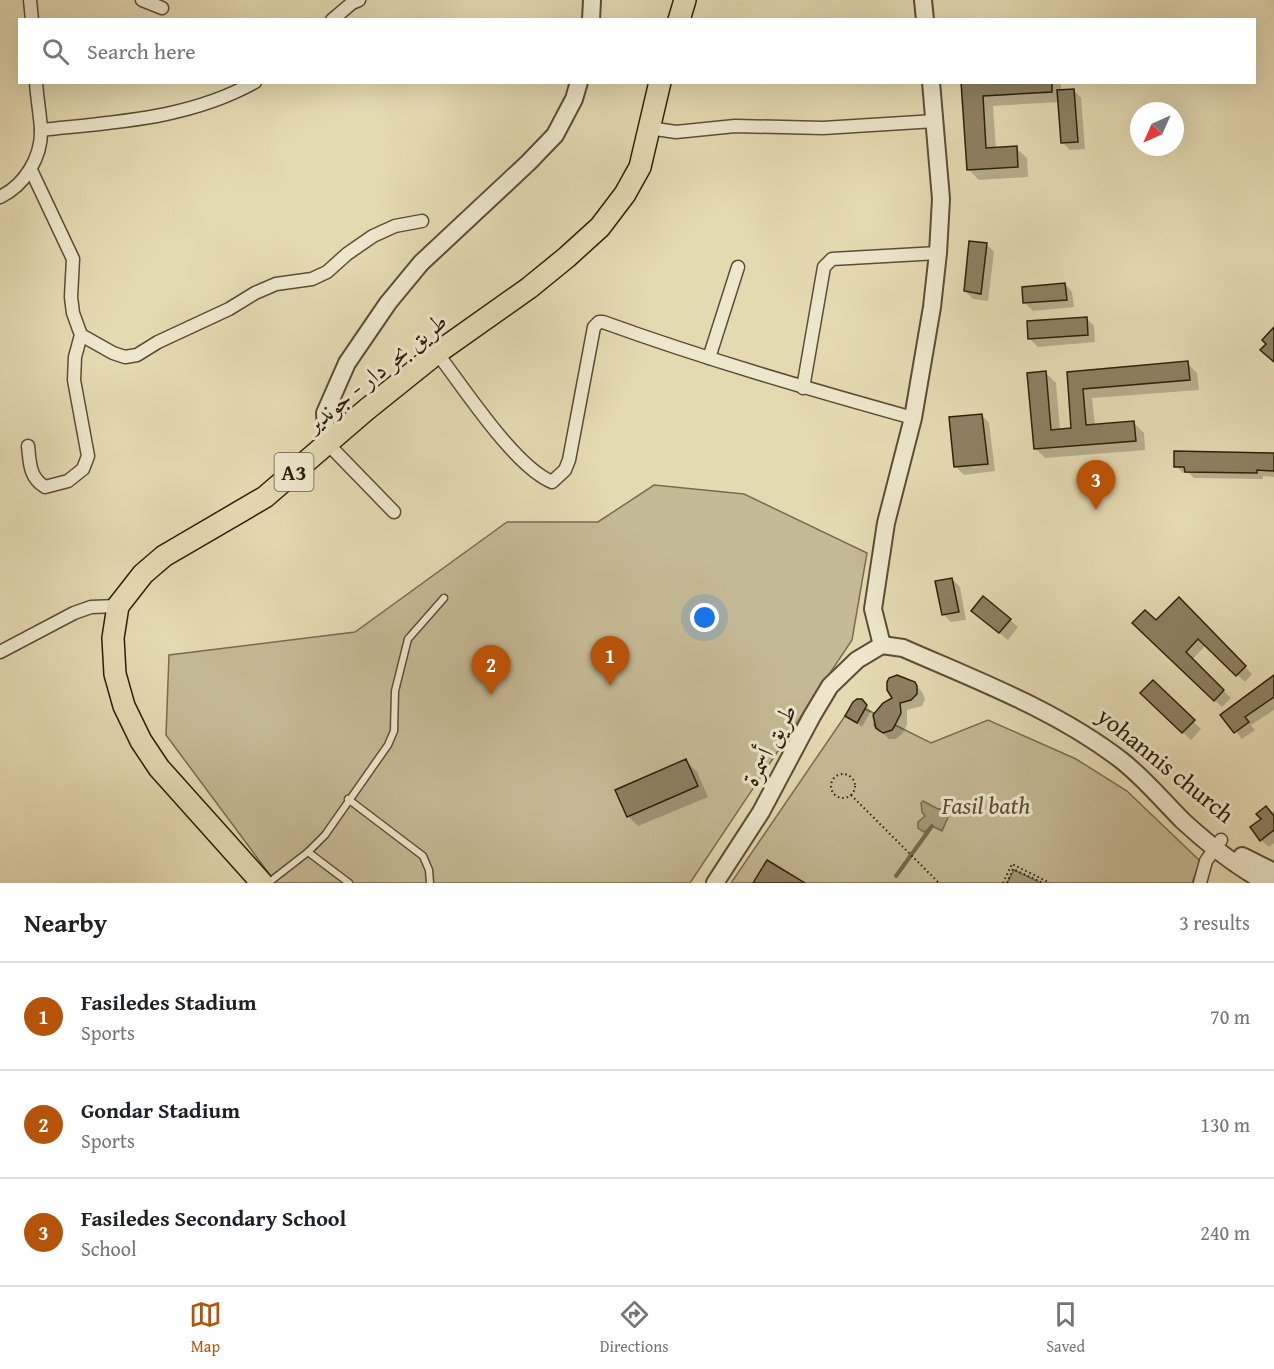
<!DOCTYPE html>
<html lang="en">
<head>
<meta charset="utf-8">
<style>
	body { margin:0; font-family:"Gentium Book Plus",Amiri,serif; background:#f6f6f6; color:#202124 }
	.compass { position:absolute; left:1130px; top:102px; width:54px; height:54px; border-radius:50%; background:#fff; box-shadow:0 6px 24px #0002; rotate:225deg }
	.you { position:absolute; left:705px; top:618px; width:21px; height:21px; margin:-15px; border:4px solid #fff; border-radius:50%; background:#1a73e8; box-shadow:0 0 0 9px #1a73e833 }
	.badge { display:grid; place-items:center; width:39px; height:39px; border-radius:50%; background:#b45309; color:#fff; font-size:20px; font-weight:700 }
	.pin { position:absolute; translate:-50% -50px; filter:drop-shadow(0 2px 3px #0008) }
	.pin::after { content:''; position:absolute; top:32px; width:21px; height:18px; background:inherit; clip-path:polygon(0 0,100% 0,50% 100%) }
	.list { margin:0; padding:0; list-style:none }
	h2 { display:flex; justify-content:space-between; align-items:center; height:78px; margin:0; padding:0 24px; font-size:26px }
	h2 small { font-size:20px; font-weight:400; color:#757577 }
	.list li { display:grid; grid-template-columns:39px 1fr auto; gap:18px; align-items:center; box-sizing:border-box; height:108px; padding:0 24px; border-top:2px solid #e0e0e0 }
	.list b { display:block; font-size:22px; white-space:nowrap }
	.list p { margin:0; font-size:20px; white-space:nowrap; color:#757577 }
	.list em { font-size:20px; font-style:normal; color:#757577 }
	.icon { flex:none; width:33px; height:33px; fill:none; stroke:currentColor; stroke-width:2; stroke-linecap:round; stroke-linejoin:round }
	.map { position:relative; flex:none; width:1274px; height:883px; overflow:hidden }
	.search { position:absolute; background:#fff; box-shadow:0 6px 24px #0002; left:18px; right:18px; top:18px; height:66px; display:flex; align-items:center; gap:15px; box-sizing:border-box; padding:0 21px; border-radius:0px; color:#757577; font-size:22px }
	.sheet { height:402px; background:#fff }
	nav { display:flex; justify-content:space-around; align-items:center; box-sizing:border-box; height:84px; border-top:2px solid #e0e0e0; background:#fff; font-size:16px; color:#757577 }
	nav a { display:grid; justify-items:center; gap:3px }
	nav .on { color:#b45309 }
	.map>svg:first-child { display:block }
	.green { fill:#c5ba96; stroke:#7a6c50; stroke-width:1.5 }
	.water { fill:#a69a79; stroke:#76694d; stroke-width:1.5 }
	.shadow { fill:#0003 }
	.lines { fill:none; stroke-linecap:round; stroke-linejoin:round }
	.stream { stroke:#76694d; stroke-width:4 }
	.building { fill:#8d8062; stroke:#2e1f0b; stroke-width:1.5 }
	.service-casing { stroke:#5c4e35; stroke-width:9 }
	.minor-casing { stroke:#5c4e35; stroke-width:15 }
	.tertiary-casing { stroke:#5c4e35; stroke-width:20 }
	.trunk-casing { stroke:#2e1f0b; stroke-width:24 }
	.path { stroke:#2e1f0b; stroke-width:2; stroke-dasharray:1.5 3; stroke-linecap:butt }
	.service { stroke:#ede7cd; stroke-width:6 }
	.minor { stroke:#ede7cd; stroke-width:12 }
	.tertiary { stroke:#ede7cd; stroke-width:16 }
	.trunk { stroke:#e4dab2; stroke-width:21 }
	.labels { text-anchor:middle; dominant-baseline:central; stroke-width:6; stroke-linejoin:round; paint-order:stroke }
	.shield { fill:#ede7cd; stroke:#675b45; stroke-width:1.5 }
	.shield-label { font-size:22px; font-weight:bold; fill:#2e1f0b }
	.street-label { font-size:24px; fill:#2e1f0b; stroke:#ede7cd }
	.park-label { font-size:24px; font-style:italic; fill:#5b4e35; stroke:#ede7cd }
</style>
</head>
<body>
<div class="map">
<svg width="1274" height="883" viewBox="0 0 1274 883">
	<rect width="100%" height="100%" fill="#e4dab2"/>
	<filter id="stains"><feTurbulence type="fractalNoise" baseFrequency=".00333" numOctaves="4"/><feColorMatrix values="0 0 0 0 .2 0 0 0 0 .09 0 0 0 0 .02 0 0 0 .5 -.17"/></filter>
	<radialGradient id="worn" r=".72"><stop offset=".6" stop-color="#630" stop-opacity="0"/><stop offset="1" stop-color="#630" stop-opacity=".3"/></radialGradient>
	<!-- green -->
	<g class="green">
		<path d="M654 485 744 494 867 553 852 640 690 883H276L166 735 169 655 355 632 507 522H598Z"/>
		<path d="M865 709 876 714 874 725C879 735 890 734 895 725L931 743 988 720 1076 759 1127 791 1200 861 1192 883H731L845 716 857 723Z"/>
	</g>
	<!-- water -->
	<g class="water">
		<path d="M923 801 938 809H945L949 815 942 831 932 826 924 832 918 828V822L925 816 922 812 921 803Z"/>
		<path d="M1014 870 1041 883H1007Z"/>
	</g>
	<!-- shadow -->
	<g class="shadow">
		<path d="M963 82H1061V91L1074 90 1081 98 1085 149 1070 150 1062 142 1059 102 993 106 996 149 1016 148 1027 158 1028 177 979 180 968 169Z"/>
		<path d="M986 244 994 252 988 301 973 299 965 291Z"/>
		<path d="M1065 284 1072 292 1074 307 1033 311 1025 303Z"/>
		<path d="M1086 318 1094 326 1095 342 1038 347 1030 339Z"/>
		<path d="M1187 363 1197 373 1199 390 1092 398 1095 426 1134 423 1144 433 1145 450 1045 458 1035 448 1046 373 1056 383 1060 430 1073 429 1068 373Z"/>
		<path d="M982 415 989 423 995 471 964 475 956 467Z"/>
		<path d="M1274 455V477L1263 476V479L1194 478 1189 473H1183L1176 466Z"/>
		<path d="M952 579 960 587 966 620 951 622 943 614Z"/>
		<path d="M1179 599 1252 674 1245 682 1206 645 1192 660 1231 698 1222 707 1135 623H1156Z"/>
		<path d="M981 618 1010 620 1018 627 1008 640Z"/>
		<path d="M1274 678V710L1251 725 1255 730 1242 739 1223 716Z"/>
		<path d="M1153 682 1201 729 1191 740 1142 693Z"/>
		<path d="M914 683 922 692 925 699 922 706 907 710V725L902 734 896 739H889L877 728Z"/>
		<path d="M862 701 871 711 862 727 847 715Z"/>
		<path d="M686 761 697 772 708 797 638 826 628 816Z"/>
		<path d="M1274 811V843L1269 847 1261 840 1271 813Z"/>
	</g>
	<g class="lines">
		<!-- stream -->
		<path class="stream" d="M896 876 932 826"/>
	</g>
	<!-- building -->
	<g class="building">
		<path d="M961 82H1052V92L983 96 986 148 1017 146 1018 167 967 170Z"/>
		<path d="M1074 89 1078 142 1061 143 1057 90Z"/>
		<path d="M969 241 987 243 981 294 964 291Z"/>
		<path d="M1065 283 1067 300 1023 303 1022 287Z"/>
		<path d="M1087 317 1088 335 1028 339 1027 321Z"/>
		<path d="M1274 327V362L1260 350 1266 344 1262 340Z"/>
		<path d="M1188 361 1190 380 1083 389 1086 425 1134 421 1136 441 1034 449 1027 373 1046 371 1051 430 1071 428 1067 372Z"/>
		<path d="M982 414 988 464 954 467 949 417Z"/>
		<path d="M1174 451 1274 453V471L1257 470V473L1185 472 1184 467H1174Z"/>
		<path d="M952 578 959 612 942 615 935 581Z"/>
		<path d="M983 596 1011 619 999 633 971 611Z"/>
		<path d="M1179 597 1246 666 1236 676 1198 639 1186 652 1224 690 1214 701 1132 623 1145 610 1156 620Z"/>
		<path d="M897 675 915 682 917 686V694L911 700 900 703 901 713 894 727 892 730 883 733 876 728 873 715 883 703 892 698 887 690V682L889 678Z"/>
		<path d="M1274 675V697L1245 717 1249 722 1234 733 1220 715Z"/>
		<path d="M1153 680 1195 720 1182 733 1140 693Z"/>
		<path d="M857 699H862L867 705 857 723 845 716 853 702Z"/>
		<path d="M686 759 698 786 627 817 615 790Z"/>
		<path d="M1266 806 1274 816V830L1260 841 1250 827 1261 819 1256 814Z"/>
		<path d="M767 860 805 883H753Z"/>
	</g>
	<g class="lines">
		<!-- service casing -->
		<g class="service-casing">
			<g id="service">
				<path d="M348 799 423 856 429 870 430 883"/>
				<path d="M308 852 349 883"/>
				<path d="M268 883 308 852 325 835 388 745 394 731 395 691 408 639 444 598"/>
			</g>
		</g>
		<!-- minor casing -->
		<g class="minor-casing">
			<g id="minor">
				<path d="M30 0 32 20"/>
				<path d="M142 0 162 8"/>
				<path d="M332 20 352 3 359 0"/>
				<path d="M649 128 676 132 735 126 823 128 935 121"/>
				<path d="M41 130C115 122 189 119 255 82"/>
				<path d="M0 197C25 185 42 157 41 129 40 114 37 98 36 82"/>
				<path d="M81 335 113 353 125 357 137 355 158 342 229 309 255 293 276 284 312 279 327 272 347 254 373 236 395 226 422 221"/>
				<path d="M437 353C464 388 514 466 552 482L565 470 569 460 594 327 599 322H603C705 359 809 389 913 418"/>
				<path d="M709 358 738 267"/>
				<path d="M803 388 824 267 832 259 938 253"/>
				<path d="M327 443 394 512"/>
				<path d="M28 446C30 463 29 477 45 487L68 481 83 469 88 456 74 380 75 357 81 335 73 313 71 297 73 259 31 170"/>
				<path d="M0 652 74 613 91 607 118 606"/>
				<path d="M1200 883 1206 861 1221 840"/>
			</g>
		</g>
		<!-- tertiary casing -->
		<g class="tertiary-casing">
			<g id="tertiary">
				<path d="M923 0 925 20"/>
				<path d="M591 20 592 0"/>
				<path d="M327 443 325 413 347 363 388 303 421 263 528 163 555 135 574 99 579 82"/>
				<path d="M882 645 873 609 886 523 913 418 932 307 938 253 941 199 931 82"/>
				<path d="M882 645 903 648C978 681 1056 710 1121 760 1144 778 1163 801 1183 821 1208 844 1237 867 1267 883"/>
				<path d="M1242 856 1274 872"/>
				<path d="M715 883 761 812 812 716 830 686 857 660 882 645"/>
			</g>
		</g>
		<!-- trunk casing -->
		<g class="trunk-casing">
			<g id="trunk">
				<path d="M679 20 685 0"/>
				<path d="M262 883 159 768 141 741 124 706 115 674 113 638 118 606 143 574 164 556 265 497 366 410 437 353 529 288 567 257 600 227 625 194 640 167 660 82"/>
			</g>
		</g>
		<!-- path -->
		<g class="path">
			<circle cx="843" cy="786" r="12"/>
			<path d="M851 795 939 883"/>
			<path d="M1003 883 1012 864 1050 883"/>
			<path d="M1007 883 1013 869 1043 883"/>
		</g>
		<!-- service -->
		<use href="#service" class="service"/>
		<!-- minor -->
		<use href="#minor" class="minor"/>
		<!-- tertiary -->
		<use href="#tertiary" class="tertiary"/>
		<!-- trunk -->
		<use href="#trunk" class="trunk"/>
	</g>
	<g class="labels">
		<!-- shield labels -->
		<rect class="shield" x="274.5" y="453" width="39" height="38" rx="4.5"/>
		<g class="shield-label">
			<text x="294" y="472">A3</text>
		</g>
		<!-- street labels -->
		<g class="street-label">
			<text transform="translate(376 372) rotate(-39)">طريق بحر دار - جوندير</text>
			<text transform="translate(769 745) rotate(-62)">طريق أسمرة</text>
			<text transform="translate(1166 765) rotate(39)">yohannis church</text>
		</g>
		<!-- park labels -->
		<g class="park-label">
			<text x="986" y="805">Fasil bath</text>
		</g>
	</g>
	<rect width="100%" height="100%" filter="url(#stains)"/>
	<rect width="100%" height="100%" fill="url(#worn)"/>
</svg>
<svg class="compass" viewBox="-18 -18 36 36"><path d="M0-13l5 13h-10z" fill="#e53935"/><path d="M0 13l5-13h-10z" fill="#757577"/></svg>
<div class="you"></div>
<div class="pin badge" style="left:610px;top:686px">1</div>
<div class="pin badge" style="left:491px;top:695px">2</div>
<div class="pin badge" style="left:1096px;top:510px">3</div>
<div class="search"><svg class="icon" aria-label="search" viewBox="0 0 24 24"><circle cx="10" cy="10" r="6"/><path d="M15 15l6 6"/></svg>Search here</div>
</div>
<section class="sheet">
<h2>Nearby<small>3 results</small></h2>
<ul class="list">
<li><span class="badge">1</span><div><b>Fasiledes Stadium</b><p>Sports</p></div><em>70 m</em></li>
<li><span class="badge">2</span><div><b>Gondar Stadium</b><p>Sports</p></div><em>130 m</em></li>
<li><span class="badge">3</span><div><b>Fasiledes Secondary School</b><p>School</p></div><em>240 m</em></li>
</ul>
</section>
<nav>
<a class="on"><svg class="icon" aria-label="map" viewBox="0 0 24 24"><path d="M3 6l6-2 6 2 6-2v14l-6 2-6-2-6 2zM9 4v14M15 6v14"/></svg>Map</a>
<a><svg class="icon" aria-label="directions" viewBox="0 0 24 24"><path d="M12 3l9 9-9 9-9-9zM9 14v-3h6M13 9l2 2-2 2"/></svg>Directions</a>
<a><svg class="icon" aria-label="saved" viewBox="0 0 24 24"><path d="M7 4h10v16l-5-4-5 4z"/></svg>Saved</a>
</nav>
</body>
</html>
